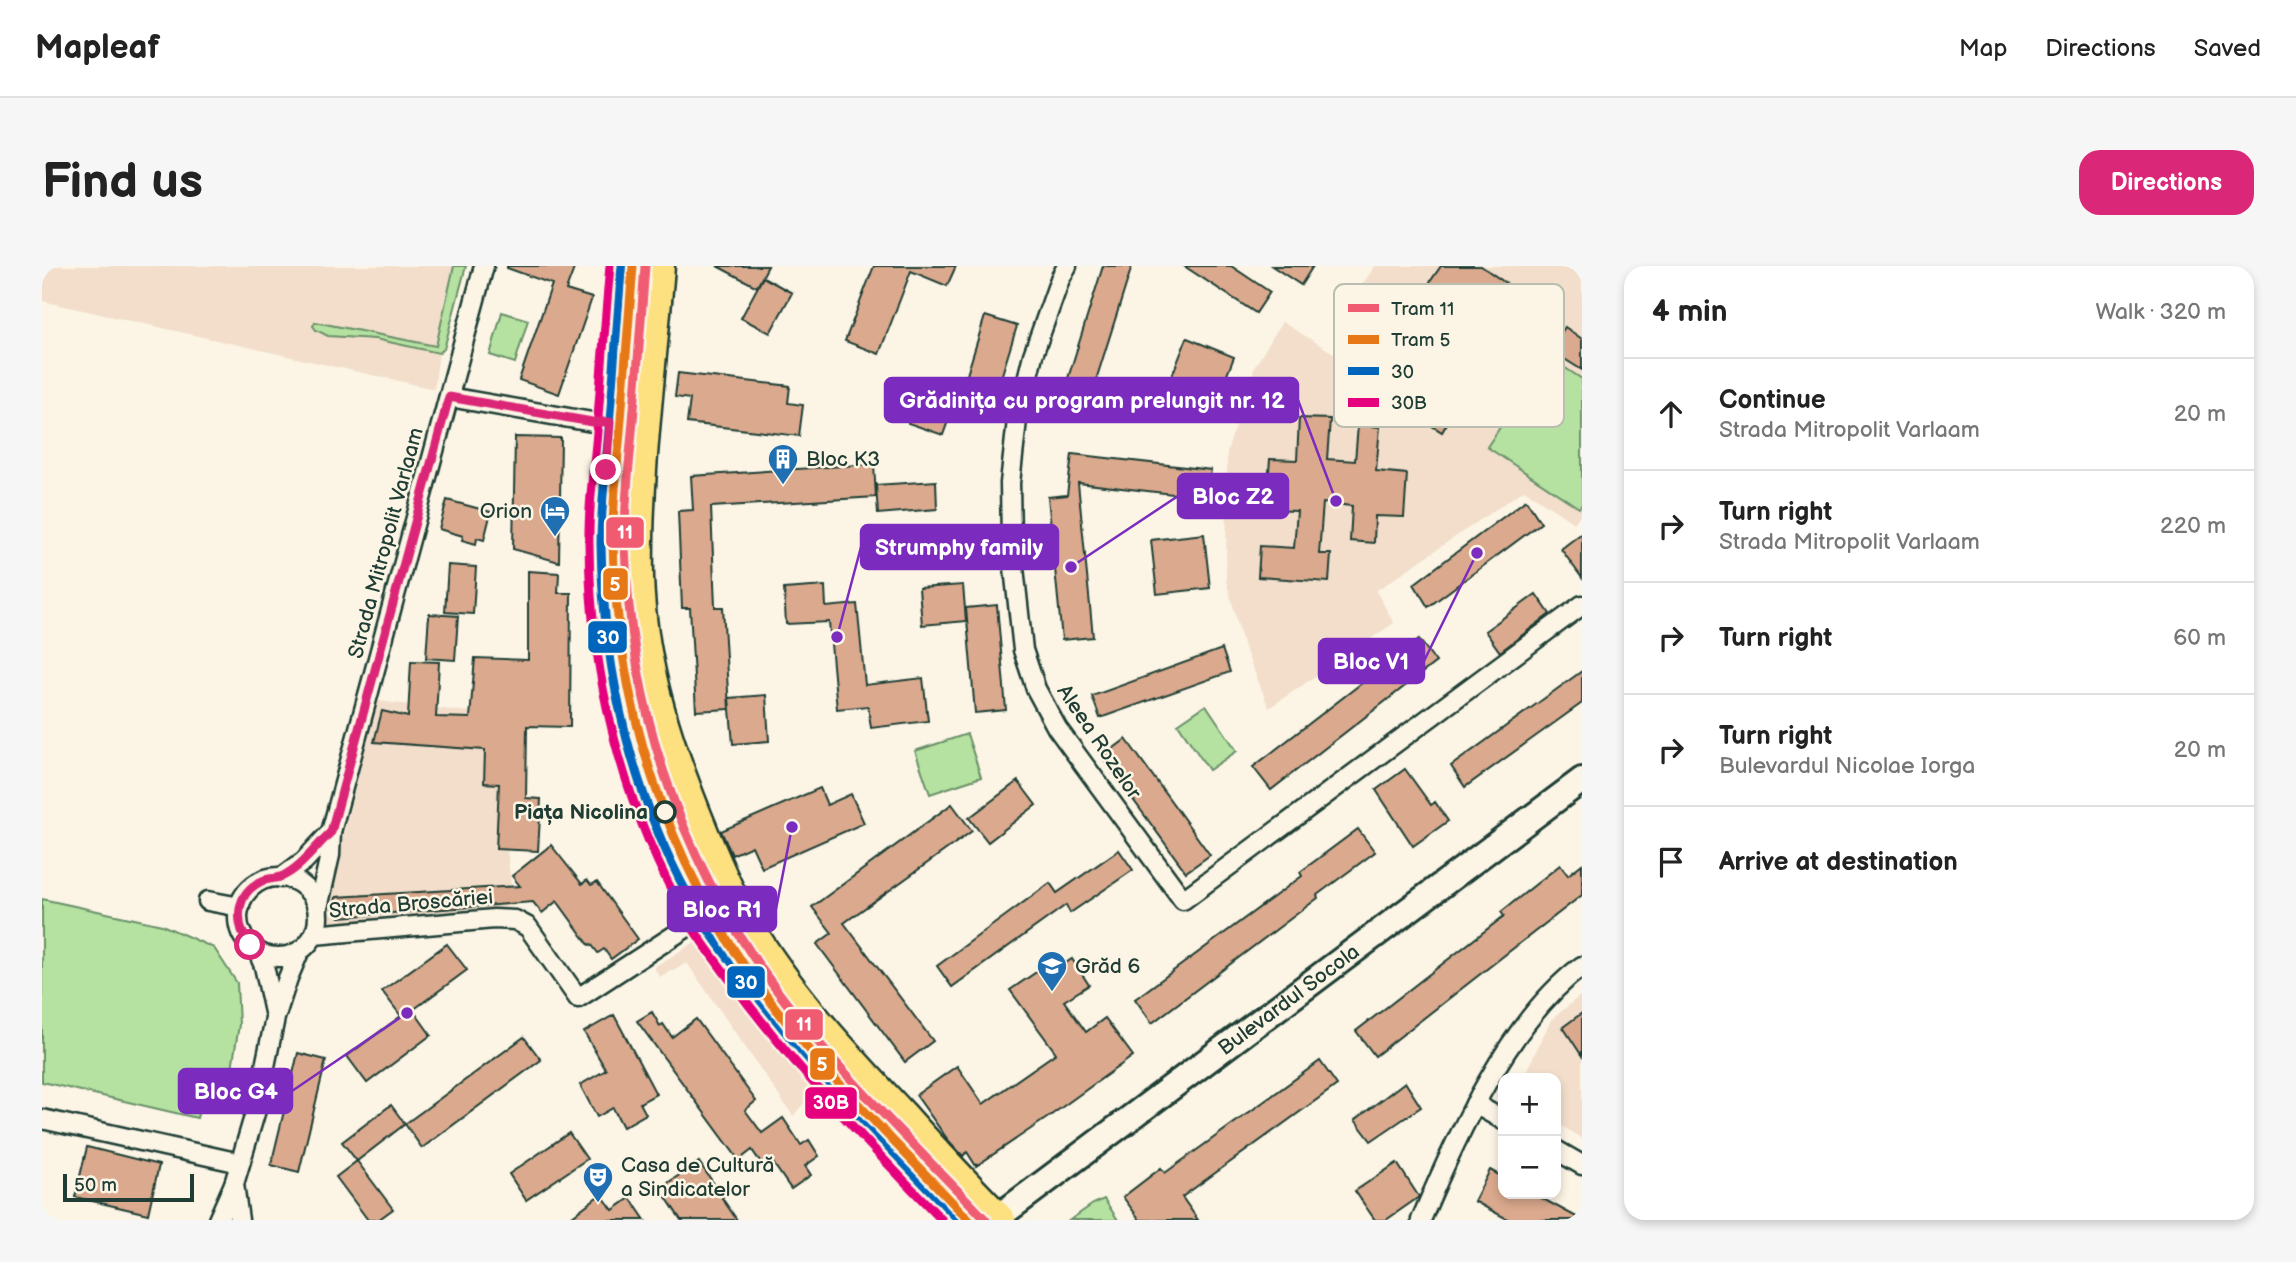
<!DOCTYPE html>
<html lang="en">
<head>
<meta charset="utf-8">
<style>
	body { margin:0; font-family:"Balsamiq Sans",sans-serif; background:#f6f6f6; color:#222 }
	.controls { position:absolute; right:21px; bottom:21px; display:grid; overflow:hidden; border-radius:14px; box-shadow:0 4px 10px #0003 }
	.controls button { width:63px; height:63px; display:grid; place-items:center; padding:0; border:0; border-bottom:2px solid #e0e0e0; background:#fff; color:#222; font:35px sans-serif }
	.scale { position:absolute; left:21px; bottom:18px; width:131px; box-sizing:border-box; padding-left:7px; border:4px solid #1f3d34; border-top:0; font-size:19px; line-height:24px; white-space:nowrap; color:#1f3d34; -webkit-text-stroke:5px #fcf5e5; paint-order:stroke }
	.stop { position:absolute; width:21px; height:21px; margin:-16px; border:5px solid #db2777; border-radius:50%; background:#fff }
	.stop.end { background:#db2777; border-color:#fff; box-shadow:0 2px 7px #0008 }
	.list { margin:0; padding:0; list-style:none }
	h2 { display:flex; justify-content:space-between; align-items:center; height:91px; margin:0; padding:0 28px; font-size:30px }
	h2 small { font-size:23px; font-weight:400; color:#767676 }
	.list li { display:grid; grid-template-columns:46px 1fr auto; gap:21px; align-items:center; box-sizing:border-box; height:112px; padding:0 28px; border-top:2px solid #e0e0e0 }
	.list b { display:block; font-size:26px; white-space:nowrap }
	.list p { margin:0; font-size:23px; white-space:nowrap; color:#767676 }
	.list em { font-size:23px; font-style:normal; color:#767676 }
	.icon { flex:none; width:38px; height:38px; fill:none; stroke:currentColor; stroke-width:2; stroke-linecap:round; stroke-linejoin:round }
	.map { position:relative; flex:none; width:1540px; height:954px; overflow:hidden; border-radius:21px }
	header { display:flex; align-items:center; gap:42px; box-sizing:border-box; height:98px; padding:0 35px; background:#fff; border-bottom:2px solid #e0e0e0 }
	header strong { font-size:33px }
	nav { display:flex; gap:38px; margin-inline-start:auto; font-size:24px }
	.intro { display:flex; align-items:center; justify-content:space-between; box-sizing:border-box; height:168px; padding:0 42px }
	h1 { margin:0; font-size:49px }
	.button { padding:18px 32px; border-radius:21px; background:#db2777; color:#fff; font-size:24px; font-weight:700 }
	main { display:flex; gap:42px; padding:0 42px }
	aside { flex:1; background:#fff; border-radius:21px; box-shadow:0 4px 10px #0003 }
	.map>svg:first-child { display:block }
	.built { fill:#f2decb }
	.green { fill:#b5e2a0; stroke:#6a906a; stroke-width:2 }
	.building { fill:#dbaa8e; stroke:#1f3d34; stroke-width:2 }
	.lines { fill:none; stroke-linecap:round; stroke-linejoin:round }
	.minor-casing { stroke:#1f3d34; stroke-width:23 }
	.secondary-casing { stroke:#1f3d34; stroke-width:30 }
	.primary-casing { stroke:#1f3d34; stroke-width:33 }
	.minor { stroke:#fcf5e5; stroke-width:18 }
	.secondary { stroke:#fcf5e5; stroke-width:24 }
	.primary { stroke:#fde080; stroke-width:28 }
	.bus-1-casing { stroke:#fcf5e5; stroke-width:14 }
	.bus-2-casing { stroke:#fcf5e5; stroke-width:14 }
	.bus-1 { stroke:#0065bd; stroke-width:9 }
	.bus-2 { stroke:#e5007d; stroke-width:9 }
	.tram-1-casing { stroke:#fcf5e5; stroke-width:14 }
	.tram-2-casing { stroke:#fcf5e5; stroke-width:14 }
	.tram-1 { stroke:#f05b72; stroke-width:9 }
	.tram-2 { stroke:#e77817; stroke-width:9 }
	.route { stroke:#db2777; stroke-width:9 }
	.stop-dot { fill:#fcf5e5; stroke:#1f3d34; stroke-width:3.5 }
	.labels { text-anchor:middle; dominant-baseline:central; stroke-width:5; stroke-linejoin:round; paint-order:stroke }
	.poi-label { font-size:21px; fill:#1f3d34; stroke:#fcf5e5; text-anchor:start }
	.street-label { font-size:21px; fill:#1f3d34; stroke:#fcf5e5 }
	.stop-label { font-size:21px; font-weight:bold; fill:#1f3d34; stroke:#fcf5e5; text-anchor:end }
	.key { fill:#fcf5e5; stroke:#babeb0; stroke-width:2 }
	.key-label { font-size:19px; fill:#1f3d34 }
	.leader { fill:none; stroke:#7b2cbf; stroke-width:2.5 }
	.callout-dot { fill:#7b2cbf; stroke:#fcf5e5; stroke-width:2.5 }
	.callout { fill:#7b2cbf; stroke:#7b2cbf; stroke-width:2.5 }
	.callout-label { font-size:23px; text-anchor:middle; font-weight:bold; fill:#fff }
	.line-badge { stroke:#fcf5e5; stroke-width:2.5 }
	.badge-label { font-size:19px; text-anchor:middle; font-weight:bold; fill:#fff }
</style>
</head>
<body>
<header>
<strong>Mapleaf</strong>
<nav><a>Map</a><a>Directions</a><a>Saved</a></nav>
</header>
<div class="intro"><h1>Find us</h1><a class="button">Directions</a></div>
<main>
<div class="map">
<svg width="1540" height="954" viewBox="0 0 1540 954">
	<rect width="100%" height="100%" fill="#fcf5e5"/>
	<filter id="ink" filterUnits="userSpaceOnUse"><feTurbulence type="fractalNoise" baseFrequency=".0143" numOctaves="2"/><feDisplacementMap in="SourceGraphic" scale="14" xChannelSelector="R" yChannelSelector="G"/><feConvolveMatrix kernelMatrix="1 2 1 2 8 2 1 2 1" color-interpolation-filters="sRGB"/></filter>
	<g filter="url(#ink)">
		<!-- built -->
		<g class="built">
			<path d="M0 0H424L402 83 397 87 392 123 0 35Z"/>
			<path d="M1333 0H1540V246L1532 257 1482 224 1334 325 1352 357 1227 442 1201 378 1184 314 1185 186 1213 100 1240 56 1308 97 1301 46Z"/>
			<path d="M336 435 451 449 471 640 276 666Z"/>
			<path d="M666 668 780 817 751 850 645 697 617 711 612 701Z"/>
			<path d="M1540 728V873L1514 856V812H1481L1509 754Z"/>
		</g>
		<!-- green -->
		<g class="green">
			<path d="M412 0H424L402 83 397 87 333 73 286 70 274 64 271 60 273 56 394 80Z"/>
			<path d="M460 46 486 54 473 97 448 89Z"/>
			<path d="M1505 90 1540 113V238L1537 242 1445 181Z"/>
			<path d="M1164 439 1195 485 1167 504 1136 458Z"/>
			<path d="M925 468 939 511 888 528 873 485Z"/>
			<path d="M0 633 120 659 172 682 195 717 197 759 186 827 162 823 155 852 0 816Z"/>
			<path d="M1062 933 1076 954H1028L1051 938Z"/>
		</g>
		<!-- building -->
		<g class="building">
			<path d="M465 0H533L524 24 550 32 517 128 477 114 510 18 465 2Z"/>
			<path d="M675 0H726L715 21Z"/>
			<path d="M832 0H914L905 20 869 5 837 88 803 75Z"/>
			<path d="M1061 0H1090L1048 133 1022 125Z"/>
			<path d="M1142 0H1189L1228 26 1214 47Z"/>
			<path d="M1230 0H1271L1259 19Z"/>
			<path d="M1399 0H1439L1498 41 1428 144 1417 137 1400 166 1343 131 1363 100 1341 84Z"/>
			<path d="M721 11 750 27 728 67 699 52Z"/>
			<path d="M943 50 975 60 945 157 913 148Z"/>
			<path d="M1523 61 1540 73V104L1508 84Z"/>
			<path d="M1145 72 1192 91 1171 144 1124 125Z"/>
			<path d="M636 107 748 120 746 137 761 139 757 170 645 157 648 133 633 131Z"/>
			<path d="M877 126 912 138 901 169 866 157Z"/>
			<path d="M1257 152 1288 153 1285 193 1313 195 1316 159 1338 161 1334 205 1365 208 1362 251 1333 250 1332 277 1308 275 1310 240 1281 237 1277 288H1289L1287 316 1216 311 1218 280 1252 282 1255 245 1224 244 1228 193 1255 194Z"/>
			<path d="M473 171 519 172 517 296 471 283Z"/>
			<path d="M1030 188 1169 204 1165 232 1036 217 1051 371 1020 374 1006 231 1025 229Z"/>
			<path d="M832 198 834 231 669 241 673 341H681L687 443 654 445 648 342H640L636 245 651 244 649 210Z"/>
			<path d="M894 215 895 243 836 248 834 219Z"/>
			<path d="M405 234 449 246 442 274 435 272 434 278 420 274 421 270 397 263Z"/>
			<path d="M1484 234 1499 257 1386 341 1372 318Z"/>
			<path d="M1540 267V312L1519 283Z"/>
			<path d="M1162 268 1168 322 1115 328 1109 274Z"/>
			<path d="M406 299 434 301 431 348 403 346Z"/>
			<path d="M486 305 517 307 516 327H529L528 461 485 460 484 532 499 533 496 585 454 583 457 518 442 517 443 484 332 476 340 445 366 451 369 395 397 396 394 451 428 452 433 392 486 394Z"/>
			<path d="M921 319 924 355 880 359 877 322Z"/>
			<path d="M783 320 784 341 815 338 823 419 881 412 886 455 829 462 826 440 795 443 787 356 744 358 742 323Z"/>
			<path d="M1494 328 1508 348 1458 386 1443 365Z"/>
			<path d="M955 339 964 444 933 447 924 342Z"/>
			<path d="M387 348 416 350 413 394 384 392Z"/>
			<path d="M1377 373 1394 396 1229 524 1211 501Z"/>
			<path d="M1180 383 1188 406 1058 452 1050 430Z"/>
			<path d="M1540 405V437L1423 521 1409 500Z"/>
			<path d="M724 429 727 475 691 478 687 432Z"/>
			<path d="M1084 473 1168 589 1144 606 1060 491Z"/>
			<path d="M1363 503 1389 539 1393 536 1406 555 1371 580 1334 524Z"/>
			<path d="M976 515 994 539 946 576 927 552Z"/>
			<path d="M778 522 785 539 809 528 822 557 720 602 710 580 690 589 679 565Z"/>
			<path d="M910 538 930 565 802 657 891 775 863 796 775 678 790 667 770 641Z"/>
			<path d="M1316 563 1333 586 1275 629 1276 632 1110 757 1093 733 1260 610 1258 606Z"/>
			<path d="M509 579 540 618 545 614 549 619 555 616 596 673 569 693 562 683 556 687 549 678 547 679 515 635 500 647 491 636 298 651 292 643 294 631 478 620 470 610Z"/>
			<path d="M1077 584 1091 604 1028 647 1024 639 910 721 895 700 1008 617 1015 627Z"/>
			<path d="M1540 598V629L1333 790 1314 765 1462 650 1459 646 1518 599 1526 609Z"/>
			<path d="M405 678 425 704 371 744 389 769 325 817 305 790 359 750 340 725Z"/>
			<path d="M1030 693 1047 719 1022 735 1044 766 1063 752 1091 790 1005 852 934 900 925 886 921 890 906 874 874 829 915 800 941 838 1014 787 968 724 996 705 1001 712Z"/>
			<path d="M610 746 618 760 621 758 630 771 654 753 714 835 703 844 720 867 741 852 759 879 767 874 777 890 763 900 769 909 749 923 731 897 723 903 710 884 697 894 595 755Z"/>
			<path d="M1540 747V790L1521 761Z"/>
			<path d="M572 749 614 828 598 837 604 848 581 861 571 842 555 851 538 819 564 804 542 766Z"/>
			<path d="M482 771 499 794 380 882 363 858Z"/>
			<path d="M256 787 284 794 257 906 229 899Z"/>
			<path d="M1278 795 1295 819 1140 931 1156 954H1098L1081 931 1119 902 1123 907Z"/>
			<path d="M1363 816 1379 841 1329 875 1313 854Z"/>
			<path d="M349 839 363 858 315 895 300 876Z"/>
			<path d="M527 867 545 893 484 934 467 908Z"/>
			<path d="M45 881 117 899 106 948 33 931Z"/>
			<path d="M315 895 351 943 336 954H326L294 911Z"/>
			<path d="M657 896 681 931 680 932 695 954H639L618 922Z"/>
			<path d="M1355 897 1377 931 1344 954H1333L1313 925Z"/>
			<path d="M1448 904 1461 911V928H1492L1540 954H1467L1432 935Z"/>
			<path d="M559 928 571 944 588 932 603 954H525Z"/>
		</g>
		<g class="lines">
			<!-- minor casing -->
			<g class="minor-casing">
				<g id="minor">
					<path d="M1025 0 1018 13 991 89 975 154 968 217 969 274 981 384 994 423 1015 462 1141 634 1540 339"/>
					<path d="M407 131 550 156 605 158"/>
					<circle cx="236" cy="651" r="40"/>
					<path d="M239 612 262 595 289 566"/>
					<path d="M166 635 198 641"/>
					<path d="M276 642 288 589 289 566 442 0"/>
					<path d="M272 669 452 653 473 654 486 661 536 732 659 652"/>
					<path d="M216 686 222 700 232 746"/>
					<path d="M1433 838 1461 854"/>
					<path d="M0 853 198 897"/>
					<path d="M1514 884 1540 899"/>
					<path d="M192 918 197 954"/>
					<path d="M176 954 192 918 214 844 233 752 246 712 257 686"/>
					<path d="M1379 954C1414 871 1467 754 1540 700"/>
				</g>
			</g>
			<!-- secondary casing -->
			<g class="secondary-casing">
				<g id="secondary">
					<path id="s1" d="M952 954 1540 514"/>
				</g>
			</g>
			<!-- primary casing -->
			<g class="primary-casing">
				<g id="primary">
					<path d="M580 0C575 52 573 104 568 155 565 196 559 237 559 278 560 407 592 543 659 652 669 668 680 682 690 696 757 790 837 872 917 954"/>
					<path d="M618 0C610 103 595 207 597 311 600 404 628 484 663 569 678 604 692 638 713 670 754 735 807 792 860 848 892 884 925 919 959 954"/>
				</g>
			</g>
			<!-- minor -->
			<use href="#minor" class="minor"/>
			<!-- secondary -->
			<use href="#secondary" class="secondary"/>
			<!-- primary -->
			<use href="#primary" class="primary"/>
			<!-- bus-1 casing -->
			<g class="bus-1-casing">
				<path id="bus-1" d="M580 0C575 55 572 111 567 166 564 203 559 241 559 278 561 409 592 540 659 652 672 674 688 694 703 714 767 800 842 877 917 954"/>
			</g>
			<!-- bus-2 casing -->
			<g class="bus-2-casing">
				<path id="bus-2" d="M568 0C563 55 559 110 555 166 552 203 546 240 547 278 548 410 581 542 647 656 661 679 678 700 694 722 756 805 828 880 900 954"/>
			</g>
			<!-- bus-1 -->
			<use href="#bus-1" class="bus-1"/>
			<!-- bus-2 -->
			<use href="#bus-2" class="bus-2"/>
			<!-- tram-1 casing -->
			<g class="tram-1-casing">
				<path id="tram-1" d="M603 0C599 55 595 111 590 166 587 203 582 241 583 279 588 437 635 587 728 715 791 802 870 876 944 954"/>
			</g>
			<!-- tram-2 casing -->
			<g class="tram-2-casing">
				<path id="tram-2" d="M591 0C587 55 582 110 578 166 575 203 570 240 571 278 575 438 623 594 719 723 781 807 856 879 927 954"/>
			</g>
			<!-- tram-1 -->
			<use href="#tram-1" class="tram-1"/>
			<!-- tram-2 -->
			<use href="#tram-2" class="tram-2"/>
		</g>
	</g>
	<g class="lines" filter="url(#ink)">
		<!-- route -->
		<path class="route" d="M208 679C192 658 193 627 220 615 227 612 235 613 241 610 261 600 274 580 289 566L407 131 550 156H568L564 204"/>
	</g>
	<!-- icons -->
	<defs>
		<g id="building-pin" transform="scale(1.575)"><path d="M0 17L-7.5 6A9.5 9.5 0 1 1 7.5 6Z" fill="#1f6fb2" stroke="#fcf5e5"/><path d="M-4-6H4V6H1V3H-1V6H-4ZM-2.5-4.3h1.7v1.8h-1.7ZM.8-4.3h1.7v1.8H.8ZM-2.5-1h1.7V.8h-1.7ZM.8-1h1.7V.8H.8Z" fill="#fff"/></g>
		<g id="hotel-pin" transform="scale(1.575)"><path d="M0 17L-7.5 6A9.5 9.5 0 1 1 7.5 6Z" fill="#1f6fb2" stroke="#fcf5e5"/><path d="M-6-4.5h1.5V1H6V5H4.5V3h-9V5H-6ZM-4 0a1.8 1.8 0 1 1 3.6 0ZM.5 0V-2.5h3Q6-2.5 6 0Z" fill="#fff"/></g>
		<g id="school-pin" transform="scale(1.575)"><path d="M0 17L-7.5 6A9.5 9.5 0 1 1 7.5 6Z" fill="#1f6fb2" stroke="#fcf5e5"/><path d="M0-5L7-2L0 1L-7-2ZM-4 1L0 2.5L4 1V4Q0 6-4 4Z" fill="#fff"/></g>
		<g id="theatre-pin" transform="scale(1.575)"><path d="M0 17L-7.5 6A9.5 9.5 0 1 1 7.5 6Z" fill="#1f6fb2" stroke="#fcf5e5"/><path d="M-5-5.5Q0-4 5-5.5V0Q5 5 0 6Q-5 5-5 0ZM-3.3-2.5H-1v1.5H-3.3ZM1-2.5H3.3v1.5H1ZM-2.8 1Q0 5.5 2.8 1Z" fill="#fff"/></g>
	</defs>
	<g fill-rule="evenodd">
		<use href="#building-pin" x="741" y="193"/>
		<use href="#hotel-pin" x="513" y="245"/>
		<use href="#school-pin" x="1010" y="700"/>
		<use href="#theatre-pin" x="556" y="911"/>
	</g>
	<!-- markers -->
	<circle class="stop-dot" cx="623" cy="546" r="10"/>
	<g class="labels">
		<!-- poi labels -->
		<g class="poi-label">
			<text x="764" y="193">Bloc K3</text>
			<text x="490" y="245" text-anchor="end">Orion</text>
			<text x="1033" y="700">Grăd 6</text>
			<text x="579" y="899">Casa de Cultură<tspan x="579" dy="24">a Sindicatelor</tspan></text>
		</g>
		<!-- street labels -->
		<g class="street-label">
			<text transform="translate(344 277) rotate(-75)">Strada Mitropolit Varlaam</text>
			<text transform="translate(1057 476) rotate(56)">Aleea Rozelor</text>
			<text transform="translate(369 638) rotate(-5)">Strada Broscăriei</text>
			<text stroke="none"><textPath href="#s1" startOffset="368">Bulevardul Socola</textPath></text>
		</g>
		<!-- stop labels -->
		<g class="stop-label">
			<text x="606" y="546">Piața Nicolina</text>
		</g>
	</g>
	<!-- legend -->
	<rect x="1292" y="18" width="230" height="143" rx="10" class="key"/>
	<rect x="1306" y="38" width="31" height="8" fill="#f05b72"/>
	<rect x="1306" y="69" width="31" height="9" fill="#e77817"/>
	<rect x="1306" y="101" width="31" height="8" fill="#0065bd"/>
	<rect x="1306" y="132" width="31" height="9" fill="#e5007d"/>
	<g class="key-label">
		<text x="1349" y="49">Tram 11</text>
		<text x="1349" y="80">Tram 5</text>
		<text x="1349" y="112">30</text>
		<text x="1349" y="143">30B</text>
	</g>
	<!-- callouts -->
	<path class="leader" d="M1294 235L1256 134M1029 301L1136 230M795 371L819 281M1435 287L1382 395M750 561L734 643M365 747L250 825"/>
	<g class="callout-dot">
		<circle cx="1294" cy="235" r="7"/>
		<circle cx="1029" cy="301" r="7"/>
		<circle cx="795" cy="371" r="7"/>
		<circle cx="1435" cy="287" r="7"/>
		<circle cx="750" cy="561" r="7"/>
		<circle cx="365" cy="747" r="7"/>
	</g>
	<g class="callout">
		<rect x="843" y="112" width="413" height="44" rx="7"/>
		<rect x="1136" y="208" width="110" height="44" rx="7"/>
		<rect x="819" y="259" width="197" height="44" rx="7"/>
		<rect x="1277" y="373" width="105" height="44" rx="7"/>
		<rect x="626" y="621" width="108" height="44" rx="7"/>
		<rect x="137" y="803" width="113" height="44" rx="7"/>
	</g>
	<g class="callout-label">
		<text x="1050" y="142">Grădinița cu program prelungit nr. 12</text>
		<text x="1191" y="238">Bloc Z2</text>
		<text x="917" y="289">Strumphy family</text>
		<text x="1329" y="403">Bloc V1</text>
		<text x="680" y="651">Bloc R1</text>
		<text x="194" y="833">Bloc G4</text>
	</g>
	<g class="line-badge">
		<rect x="563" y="250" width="40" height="33" rx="7" fill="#f05b72"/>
		<rect x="560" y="301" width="27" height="34" rx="7" fill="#e77817"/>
		<rect x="545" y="354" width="41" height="34" rx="7" fill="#0065bd"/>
		<rect x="684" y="699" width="40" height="34" rx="7" fill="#0065bd"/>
		<rect x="742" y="742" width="40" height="33" rx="7" fill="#f05b72"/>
		<rect x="767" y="781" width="27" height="34" rx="7" fill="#e77817"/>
		<rect x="762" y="820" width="54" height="34" rx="7" fill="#e5007d"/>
	</g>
	<g class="badge-label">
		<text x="583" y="273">11</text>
		<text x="573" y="325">5</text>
		<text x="566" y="378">30</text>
		<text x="704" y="723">30</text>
		<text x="762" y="765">11</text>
		<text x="780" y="805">5</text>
		<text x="789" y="843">30B</text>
	</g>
</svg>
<div class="controls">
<button>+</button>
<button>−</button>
</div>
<div class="scale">50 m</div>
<div class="stop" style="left:208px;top:679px"></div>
<div class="stop end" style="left:564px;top:204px"></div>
</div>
<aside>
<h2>4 min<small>Walk · 320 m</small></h2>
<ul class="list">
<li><svg class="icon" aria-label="ahead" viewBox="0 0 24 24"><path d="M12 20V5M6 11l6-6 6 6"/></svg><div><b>Continue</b><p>Strada Mitropolit Varlaam</p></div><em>20 m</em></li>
<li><svg class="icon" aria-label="right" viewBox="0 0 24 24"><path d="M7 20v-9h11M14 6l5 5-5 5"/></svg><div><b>Turn right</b><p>Strada Mitropolit Varlaam</p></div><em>220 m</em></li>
<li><svg class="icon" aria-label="right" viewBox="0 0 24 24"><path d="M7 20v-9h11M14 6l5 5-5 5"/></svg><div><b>Turn right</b></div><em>60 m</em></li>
<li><svg class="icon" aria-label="right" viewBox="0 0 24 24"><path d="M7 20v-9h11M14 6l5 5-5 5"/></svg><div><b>Turn right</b><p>Bulevardul Nicolae Iorga</p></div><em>20 m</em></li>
<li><svg class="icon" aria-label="arrive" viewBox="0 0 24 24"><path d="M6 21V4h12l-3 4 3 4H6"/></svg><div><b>Arrive at destination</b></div></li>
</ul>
</aside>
</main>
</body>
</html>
